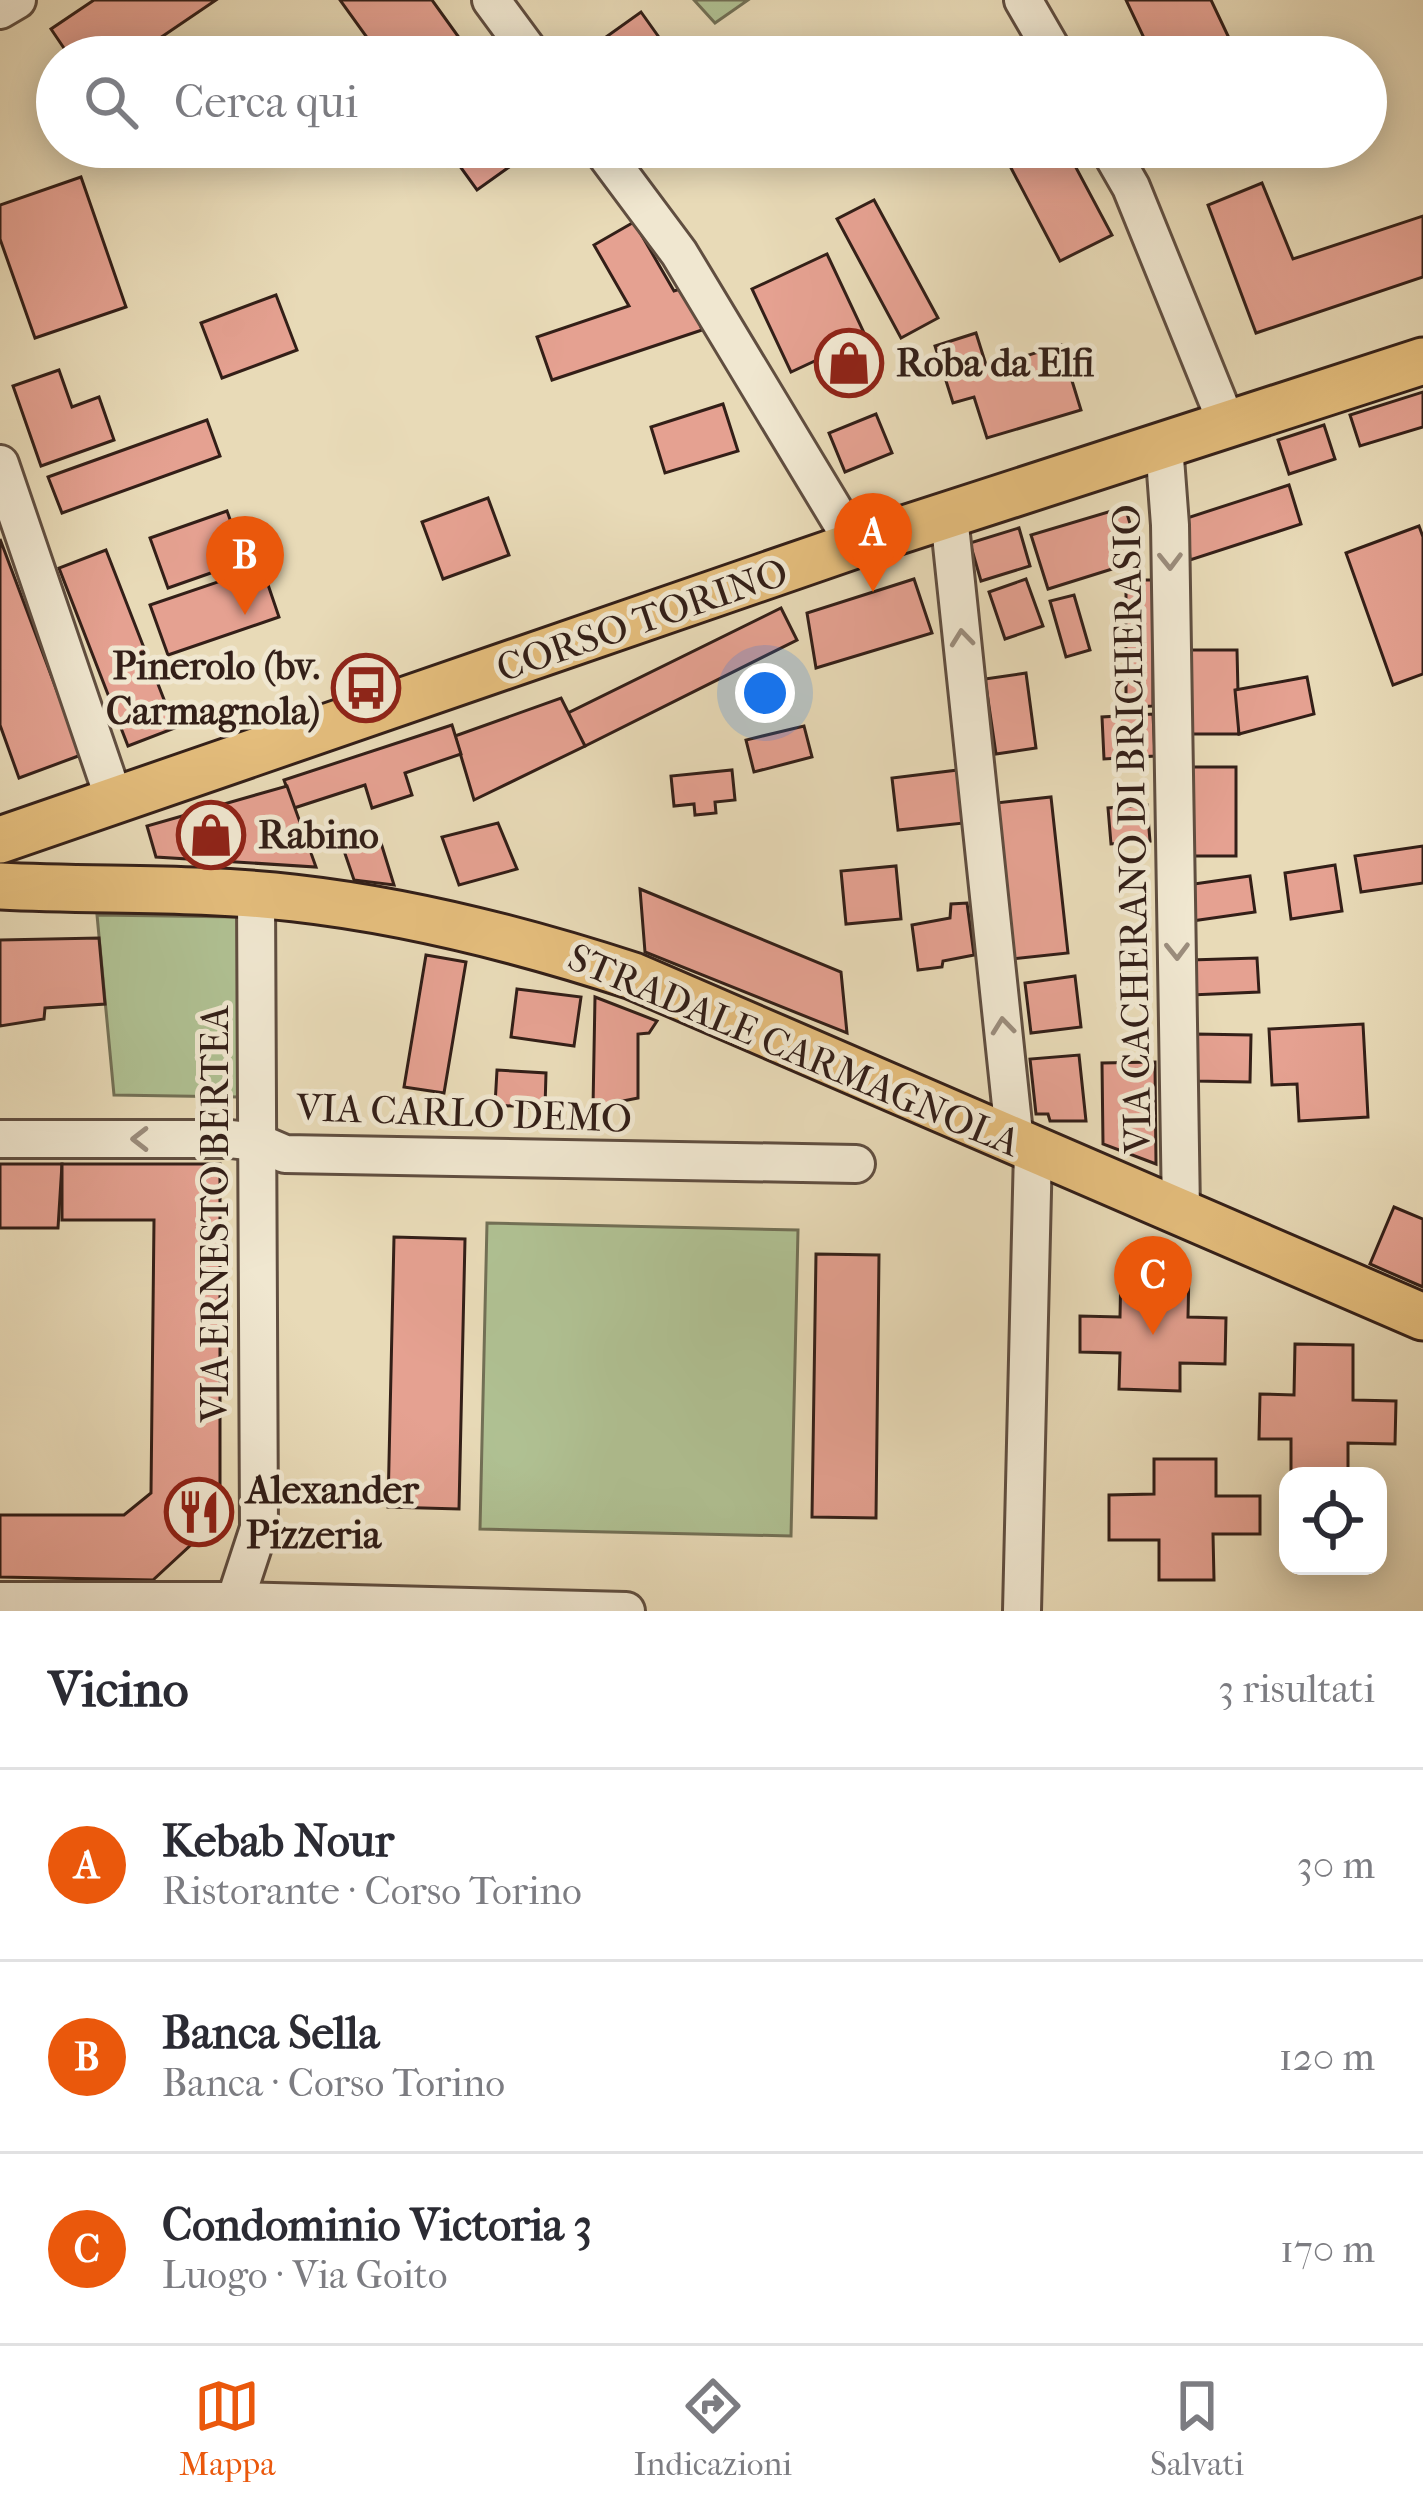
<!DOCTYPE html>
<html lang="it">
<head>
<meta charset="utf-8">
<style>
	body { margin:0; font-family:"IM FELL French Canon",serif; background:#f7f7f7; color:#2b2b33 }
	.controls { position:absolute; right:36px; bottom:36px; display:grid; overflow:hidden; border-radius:24px; box-shadow:0 6px 30px #0003 }
	.controls button { width:108px; height:108px; display:grid; place-items:center; padding:0; border:0; border-bottom:3px solid #e1e1e2; background:#fff; color:#2b2b33; font:60px sans-serif }
	.you { position:absolute; left:765px; top:693px; width:42px; height:42px; margin:-30px; border:9px solid #fff; border-radius:50%; background:#1a73e8; box-shadow:0 0 0 18px #1a73e833 }
	.badge { display:grid; place-items:center; width:78px; height:78px; border-radius:50%; background:#ea580c; color:#fff; font-size:39px; font-weight:700 }
	.pin { position:absolute; translate:-50% -99px; filter:drop-shadow(0 3px 6px #0008) }
	.pin::after { content:''; position:absolute; top:63px; width:42px; height:36px; background:inherit; clip-path:polygon(0 0,100% 0,50% 100%) }
	.list { margin:0; padding:0; list-style:none }
	h2 { display:flex; justify-content:space-between; align-items:center; height:156px; margin:0; padding:0 48px; font-size:51px }
	h2 small { font-size:39px; font-weight:400; color:#7c7c81 }
	.list li { display:grid; grid-template-columns:78px 1fr auto; gap:36px; align-items:center; box-sizing:border-box; height:192px; padding:0 48px; border-top:3px solid #e1e1e2 }
	.list b { display:block; font-size:45px; white-space:nowrap }
	.list p { margin:0; font-size:39px; white-space:nowrap; color:#7c7c81 }
	.list em { font-size:39px; font-style:normal; color:#7c7c81 }
	.icon { flex:none; width:66px; height:66px; fill:none; stroke:currentColor; stroke-width:2; stroke-linecap:round; stroke-linejoin:round }
	.map { position:relative; flex:none; width:1423px; height:1611px; overflow:hidden }
	.search { position:absolute; background:#fff; box-shadow:0 6px 30px #0003; left:36px; right:36px; top:36px; height:132px; display:flex; align-items:center; gap:30px; box-sizing:border-box; padding:0 42px; border-radius:66px; color:#7c7c81; font-size:45px }
	.sheet { height:732px; background:#fff }
	nav { display:flex; justify-content:space-around; align-items:center; box-sizing:border-box; height:168px; border-top:3px solid #e1e1e2; background:#fff; font-size:33px; color:#7c7c81 }
	nav a { display:grid; justify-items:center; gap:6px }
	nav .on { color:#ea580c }
	.map>svg:first-child { display:block }
	.green { fill:#b0c193; stroke:#727056; stroke-width:3 }
	.building { fill:#e5a191; stroke:#331f18; stroke-width:3 }
	.lines { fill:none; stroke-linecap:round; stroke-linejoin:round }
	.minor-casing { stroke:#604e40; stroke-width:42 }
	.major-casing { stroke:#331f18; stroke-width:51 }
	.minor { stroke:#f0e7d0; stroke-width:36 }
	.major { stroke:#e4bd7c; stroke-width:45 }
	.oneway { stroke:#9b8d7d }
	.labels { text-anchor:middle; dominant-baseline:central; stroke-width:10; stroke-linejoin:round; paint-order:stroke }
	.poi-label { font-size:39px; font-weight:bold; fill:#331f18; stroke:#f0e7d0; text-anchor:start }
	.street-label { font-size:39px; fill:#331f18; stroke:#f0e7d0 }
</style>
</head>
<body>
<div class="map">
<svg width="1423" height="1611" viewBox="0 0 1423 1611">
	<rect width="100%" height="100%" fill="#e8dab7"/>
	<filter id="stains"><feTurbulence type="fractalNoise" baseFrequency=".00167" numOctaves="4"/><feColorMatrix values="0 0 0 0 .2 0 0 0 0 .09 0 0 0 0 .02 0 0 0 .5 -.17"/></filter>
	<radialGradient id="worn" r=".72"><stop offset=".6" stop-color="#630" stop-opacity="0"/><stop offset="1" stop-color="#630" stop-opacity=".3"/></radialGradient>
	<!-- green -->
	<g class="green">
		<path d="M694 0H748L715 23Z"/>
		<path d="M97 915 238 917V1097L114 1095Z"/>
		<path d="M487 1223 798 1230 791 1536 480 1529Z"/>
	</g>
	<!-- building -->
	<g class="building">
		<path d="M94 0H216L132 57H70L51 29Z"/>
		<path d="M340 0H432L473 57H381Z"/>
		<path d="M1126 0H1211L1238 57H1153Z"/>
		<path d="M641 12 673 57H578Z"/>
		<path d="M446 147H537L477 190Z"/>
		<path d="M1000 147H1065L1112 235 1060 261Z"/>
		<path d="M1197 147H1235L1204 162Z"/>
		<path d="M81 177 126 307 35 338 0 239V205Z"/>
		<path d="M1262 183 1293 259 1423 216V277L1256 333 1208 205Z"/>
		<path d="M874 200 938 318 901 338 837 219Z"/>
		<path d="M634 222 674 291 687 287 702 330 552 380 537 337 629 306 594 245Z"/>
		<path d="M827 254 866 337 791 372 752 289Z"/>
		<path d="M276 295 297 350 222 378 201 323Z"/>
		<path d="M976 333 987 368 1061 345 1081 410 987 438 974 397 953 403 935 346Z"/>
		<path d="M59 370 72 407 99 397 114 440 41 466 13 386Z"/>
		<path d="M1423 392V427L1360 446 1350 415Z"/>
		<path d="M723 404 738 451 665 473 651 427Z"/>
		<path d="M876 414 892 453 845 472 829 433Z"/>
		<path d="M207 420 220 456 62 513 48 477Z"/>
		<path d="M1324 425 1335 459 1289 474 1278 440Z"/>
		<path d="M1289 485 1301 524 1190 560 1187 518Z"/>
		<path d="M488 498 509 555 443 579 422 522Z"/>
		<path d="M1125 507 1141 560 1048 589 1031 535Z"/>
		<path d="M227 511 245 561 168 588 150 538Z"/>
		<path d="M1419 526 1423 537V674L1393 685 1346 553Z"/>
		<path d="M1019 528 1030 566 981 581 970 543Z"/>
		<path d="M0 539 81 755 19 778 0 725Z"/>
		<path d="M106 550 175 728 128 746 59 568Z"/>
		<path d="M262 567 279 617 168 655 150 605Z"/>
		<path d="M914 579 932 633 816 668 807 613Z"/>
		<path d="M1026 579 1043 626 1005 639 989 592Z"/>
		<path d="M1126 580H1153V706L1126 707Z"/>
		<path d="M1074 595 1090 650 1066 657 1050 601Z"/>
		<path d="M781 608 797 640 585 746 566 714Z"/>
		<path d="M1186 650H1237L1239 734H1186Z"/>
		<path d="M1026 673 1036 748 996 754 985 679Z"/>
		<path d="M1307 677 1314 714 1239 734 1235 690Z"/>
		<path d="M561 698 585 746 474 800 455 736Z"/>
		<path d="M1153 714 1155 756 1104 759 1102 717Z"/>
		<path d="M452 725 461 754 405 773 412 795 372 808 365 785 294 808 284 780Z"/>
		<path d="M804 726 812 757 754 772 746 740Z"/>
		<rect x="1183" y="767" width="53" height="89"/>
		<path d="M732 770 735 800 715 802 716 813 695 815 694 804 674 806 671 776Z"/>
		<path d="M958 770 964 823 898 830 892 778Z"/>
		<path d="M287 786 316 867 156 857 147 826Z"/>
		<path d="M1051 797 1068 953 1012 959 996 803Z"/>
		<path d="M1147 805 1150 841 1111 844 1108 808Z"/>
		<path d="M498 823 517 869 459 885 442 837Z"/>
		<path d="M377 830 394 885 354 880 341 842Z"/>
		<path d="M1423 846V883L1361 892 1355 856Z"/>
		<path d="M1335 865 1342 911 1291 919 1285 873Z"/>
		<path d="M896 866 901 919 846 924 841 871Z"/>
		<path d="M1250 876 1255 912 1192 921 1187 885Z"/>
		<path d="M640 889 841 972 847 1033 645 952Z"/>
		<path d="M967 903 974 955 943 961 942 967 918 970 912 925 950 918 951 904Z"/>
		<path d="M99 938 105 1004 45 1008 44 1019 0 1026V940Z"/>
		<path d="M426 955 466 962 444 1093 404 1087Z"/>
		<path d="M1257 958 1259 992 1191 995 1190 960Z"/>
		<path d="M1075 976 1081 1027 1031 1033 1025 983Z"/>
		<path d="M517 989 581 997 574 1046 511 1037Z"/>
		<path d="M595 997 657 1021 649 1033 638 1034V1098L593 1107Z"/>
		<path d="M1363 1024 1368 1117 1299 1121 1297 1084 1272 1085 1269 1029Z"/>
		<path d="M1195 1034 1251 1035 1250 1082 1194 1081Z"/>
		<path d="M1079 1055 1086 1121H1050L1048 1114H1036L1030 1059Z"/>
		<path d="M1155 1062 1156 1164 1103 1144 1102 1063Z"/>
		<path d="M497 1070 546 1073 545 1108 495 1105Z"/>
		<path d="M0 1164H62L58 1228H0Z"/>
		<path d="M62 1164H220V1518L153 1580 0 1577V1515H124L151 1493 154 1220H62Z"/>
		<path d="M1394 1207 1423 1219V1287L1370 1264Z"/>
		<path d="M394 1237 465 1239 459 1509 388 1507Z"/>
		<path d="M816 1254 879 1255 876 1518 812 1517Z"/>
		<path d="M1121 1268 1189 1269 1188 1317 1226 1318 1225 1364 1180 1363V1391L1119 1389 1120 1353 1080 1352V1316L1120 1317Z"/>
		<path d="M1295 1344 1353 1345V1400L1396 1401 1395 1444 1348 1443V1476H1291V1439H1259L1260 1394 1294 1395Z"/>
		<path d="M1154 1459H1216V1496H1260V1534H1213L1214 1580H1159V1540H1109V1495L1154 1494Z"/>
	</g>
	<g class="lines">
		<!-- minor casing -->
		<g class="minor-casing">
			<g id="minor">
				<path d="M491 0 533 57"/>
				<path d="M1023 0 1056 57"/>
				<path d="M0 10 17 0"/>
				<path d="M600 147 679 253 855 545"/>
				<path d="M1108 147 1131 187 1227 424"/>
				<path d="M1164 445 1170 525 1181 1211"/>
				<path d="M0 464 115 802"/>
				<path d="M949 516 1015 1143"/>
				<path d="M0 1139H230L257 1142 285 1154 856 1164"/>
				<path d="M0 1601H235L626 1611"/>
				<path d="M235 1601 259 1528 256 895"/>
				<path d="M1022 1611 1033 1150"/>
			</g>
		</g>
		<!-- major casing -->
		<g class="major-casing">
			<g id="major">
				<path d="M0 840 855 545 1423 361"/>
				<path d="M0 886C97 891 197 887 294 898 409 911 523 940 633 976L1423 1317"/>
			</g>
		</g>
		<!-- minor -->
		<use href="#minor" class="minor"/>
		<!-- major -->
		<use href="#major" class="major"/>
	</g>
	<!-- one-way arrows -->
	<defs><path id="oneway-chevron" d="M-2-3.5L2.5 0L-2 3.5" fill="none" stroke-width="1.6" stroke-linecap="round" stroke-linejoin="round" transform="scale(3)"/></defs>
	<g class="oneway">
		<use href="#oneway-chevron" transform="translate(1170 561) rotate(89)"/>
		<use href="#oneway-chevron" transform="translate(962 638) rotate(-96)"/>
		<use href="#oneway-chevron" transform="translate(1177 951) rotate(89)"/>
		<use href="#oneway-chevron" transform="translate(1003 1026) rotate(-96)"/>
		<use href="#oneway-chevron" transform="translate(140 1139) rotate(-180)"/>
	</g>
	<!-- icons -->
	<defs>
		<g id="shop-ring" transform="scale(3.45)"><circle r="9.5" fill="#f0e7d0" stroke="#8f2418" stroke-width="1.5"/><path d="M-5-2.5h2.3a2.7 3.5 0 0 1 5.4 0H5L5.5 6h-11ZM-1.5-2.5h3a1.5 2.3 0 0 0-3 0Z" fill="#8f2418"/></g>
		<g id="bus-ring" transform="scale(3.45)"><circle r="9.5" fill="#f0e7d0" stroke="#8f2418" stroke-width="1.5"/><path d="M-5-6H5V4H4V6H2V4H-2V6H-4V4H-5ZM-3.5-4V0h7V-4ZM-3.5 1.2v1.5H-2V1.2ZM2 1.2v1.5H3.5V1.2Z" fill="#8f2418"/></g>
		<g id="restaurant-ring" transform="scale(3.45)"><circle r="9.5" fill="#f0e7d0" stroke="#8f2418" stroke-width="1.5"/><path d="M-5-6h1v4h1v-4h1v4h1v-4h1v5L-1.5 .5V6h-2V.5L-5-1ZM5-6V6H3V1.5H1.5Q1.5-4 5-6Z" fill="#8f2418"/></g>
	</defs>
	<g fill-rule="evenodd">
		<use href="#shop-ring" x="849" y="363"/>
		<use href="#bus-ring" x="366" y="688"/>
		<use href="#shop-ring" x="211" y="835"/>
		<use href="#restaurant-ring" x="199" y="1512"/>
	</g>
	<g class="labels">
		<!-- poi labels -->
		<g class="poi-label">
			<text x="896" y="363">Roba da Elfi</text>
			<text x="320" y="666" text-anchor="end">Pinerolo (bv.<tspan x="320" dy="45">Carmagnola)</tspan></text>
			<text x="258" y="835">Rabino</text>
			<text x="246" y="1490">Alexander<tspan x="246" dy="45">Pizzeria</tspan></text>
		</g>
		<!-- street labels -->
		<g class="street-label">
			<text transform="translate(642 620) rotate(-19)">CORSO TORINO</text>
			<text transform="translate(1132 829) rotate(-91)">VIA CACHERANO DI BRICHERASIO</text>
			<text transform="translate(794 1050) rotate(23)">STRADALE CARMAGNOLA</text>
			<text transform="translate(464 1113) rotate(2)">VIA CARLO DEMO</text>
			<text transform="translate(215 1214) rotate(-90)">VIA ERNESTO BERTEA</text>
		</g>
	</g>
	<rect width="100%" height="100%" filter="url(#stains)"/>
	<rect width="100%" height="100%" fill="url(#worn)"/>
</svg>
<div class="controls">
<button><svg class="icon" aria-label="locate" viewBox="0 0 24 24"><circle cx="12" cy="12" r="6"/><path d="M12 2v4M12 18v4M2 12h4M18 12h4"/></svg></button>
</div>
<div class="you"></div>
<div class="pin badge" style="left:873px;top:592px">A</div>
<div class="pin badge" style="left:245px;top:615px">B</div>
<div class="pin badge" style="left:1153px;top:1335px">C</div>
<div class="search"><svg class="icon" aria-label="search" viewBox="0 0 24 24"><circle cx="10" cy="10" r="6"/><path d="M15 15l6 6"/></svg>Cerca qui</div>
</div>
<section class="sheet">
<h2>Vicino<small>3 risultati</small></h2>
<ul class="list">
<li><span class="badge">A</span><div><b>Kebab Nour</b><p>Ristorante · Corso Torino</p></div><em>30 m</em></li>
<li><span class="badge">B</span><div><b>Banca Sella</b><p>Banca · Corso Torino</p></div><em>120 m</em></li>
<li><span class="badge">C</span><div><b>Condominio Victoria 3</b><p>Luogo · Via Goito</p></div><em>170 m</em></li>
</ul>
</section>
<nav>
<a class="on"><svg class="icon" aria-label="map" viewBox="0 0 24 24"><path d="M3 6l6-2 6 2 6-2v14l-6 2-6-2-6 2zM9 4v14M15 6v14"/></svg>Mappa</a>
<a><svg class="icon" aria-label="directions" viewBox="0 0 24 24"><path d="M12 3l9 9-9 9-9-9zM9 14v-3h6M13 9l2 2-2 2"/></svg>Indicazioni</a>
<a><svg class="icon" aria-label="saved" viewBox="0 0 24 24"><path d="M7 4h10v16l-5-4-5 4z"/></svg>Salvati</a>
</nav>
</body>
</html>
